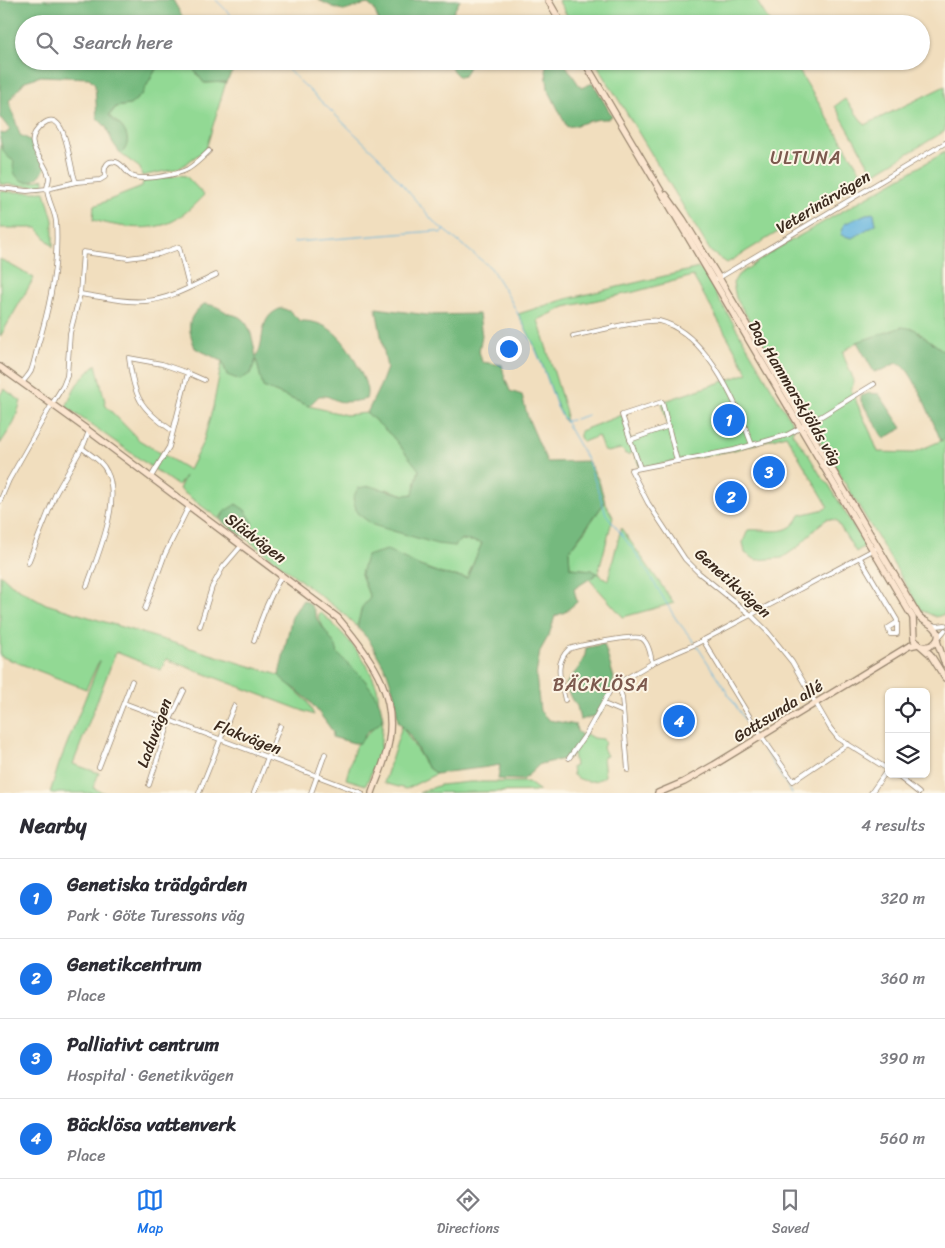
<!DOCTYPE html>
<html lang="en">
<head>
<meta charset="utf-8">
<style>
	body { margin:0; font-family:Sriracha,sans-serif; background:#f2f2f3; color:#2b2b33 }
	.controls { position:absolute; right:15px; bottom:15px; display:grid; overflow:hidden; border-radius:8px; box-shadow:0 1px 4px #0004 }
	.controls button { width:45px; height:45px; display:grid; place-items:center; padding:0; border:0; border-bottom:1px solid #e1e1e2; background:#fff; color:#2b2b33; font:25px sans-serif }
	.you { position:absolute; left:508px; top:348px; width:18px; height:18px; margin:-12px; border:4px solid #fff; border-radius:50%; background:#1a73e8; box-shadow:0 0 0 8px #1a73e833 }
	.badge { display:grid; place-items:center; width:32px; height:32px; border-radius:50%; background:#1a73e8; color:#fff; font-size:16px; font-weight:700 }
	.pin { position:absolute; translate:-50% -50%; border:2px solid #fff; box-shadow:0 1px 5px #0006 }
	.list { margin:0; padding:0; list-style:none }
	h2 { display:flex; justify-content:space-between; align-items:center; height:65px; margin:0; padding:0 20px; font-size:21px }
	h2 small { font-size:16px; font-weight:400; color:#7c7c81 }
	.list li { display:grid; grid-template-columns:32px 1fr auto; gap:15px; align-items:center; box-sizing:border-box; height:80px; padding:0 20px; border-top:1px solid #e1e1e2 }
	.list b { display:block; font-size:19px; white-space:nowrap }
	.list p { margin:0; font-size:16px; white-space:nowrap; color:#7c7c81 }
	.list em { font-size:16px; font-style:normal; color:#7c7c81 }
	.icon { flex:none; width:28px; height:28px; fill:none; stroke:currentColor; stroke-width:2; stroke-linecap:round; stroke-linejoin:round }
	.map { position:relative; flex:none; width:945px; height:793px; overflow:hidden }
	.search { position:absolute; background:#fff; box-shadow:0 1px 4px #0004; left:15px; right:15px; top:15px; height:55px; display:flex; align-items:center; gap:12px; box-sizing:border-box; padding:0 18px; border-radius:28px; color:#7c7c81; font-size:19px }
	.sheet { height:385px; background:#fff }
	nav { display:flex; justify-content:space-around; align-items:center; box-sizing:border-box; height:70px; border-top:1px solid #e1e1e2; background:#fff; font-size:14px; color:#7c7c81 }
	nav a { display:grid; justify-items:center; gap:2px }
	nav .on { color:#1a73e8 }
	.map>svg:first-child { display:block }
	.green { fill:#92d994; stroke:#668259 }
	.forest { fill:#75b97e; stroke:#58724e }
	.water { fill:#65b5df; stroke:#50707e }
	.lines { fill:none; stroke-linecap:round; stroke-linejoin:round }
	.stream { stroke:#65b5df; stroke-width:1 }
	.street-casing { stroke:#96846e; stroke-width:5.5 }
	.secondary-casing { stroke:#96846e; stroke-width:8 }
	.street { stroke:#fff; stroke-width:4 }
	.secondary { stroke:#fbe5cf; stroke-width:5.5 }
	.labels { text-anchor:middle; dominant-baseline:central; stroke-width:4; stroke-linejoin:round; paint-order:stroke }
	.street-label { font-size:16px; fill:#3b2a1e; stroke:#fcf5e5 }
	.neighbourhood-label { font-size:18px; letter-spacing:1px; fill:#7c594e; stroke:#fcf5e5 }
</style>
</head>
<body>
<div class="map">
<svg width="945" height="793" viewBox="0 0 945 793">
	<rect width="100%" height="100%" fill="#fcf5e5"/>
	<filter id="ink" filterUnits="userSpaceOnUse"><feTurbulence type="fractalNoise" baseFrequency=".02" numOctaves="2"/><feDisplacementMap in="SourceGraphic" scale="10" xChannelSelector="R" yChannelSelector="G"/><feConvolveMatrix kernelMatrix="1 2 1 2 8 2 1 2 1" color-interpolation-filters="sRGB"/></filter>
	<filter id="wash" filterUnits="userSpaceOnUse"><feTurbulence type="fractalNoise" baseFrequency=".0096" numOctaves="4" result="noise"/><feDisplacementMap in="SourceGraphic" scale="20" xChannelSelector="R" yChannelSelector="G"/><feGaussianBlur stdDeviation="1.12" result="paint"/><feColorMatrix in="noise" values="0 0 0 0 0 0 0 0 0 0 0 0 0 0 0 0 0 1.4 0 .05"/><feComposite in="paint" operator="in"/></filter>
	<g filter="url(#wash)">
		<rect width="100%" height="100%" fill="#f1debe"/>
		<!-- green -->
		<g class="green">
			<path d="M558 0H756L771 24H572Z"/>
			<path d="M595 61H793L865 179 727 263 711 252Z"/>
			<path d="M174 62 189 63 204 83 226 82 206 149 180 168 142 176 140 168 121 154C129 145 129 136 121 126 118 122 112 120 109 116L116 107 130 105 142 94 156 69Z"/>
			<path d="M945 86V131L874 174 835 106 845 99 865 125Z"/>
			<path d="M0 145 31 182 44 179V187L0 184Z"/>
			<path d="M945 152V352L914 329 857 342 843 352C845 366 858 377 851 390L871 434 878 452 913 453 945 439V614L936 617 921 610 821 443 817 424 798 394 789 387 736 298 733 283 738 275 775 250Z"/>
			<path d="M179 175 186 176 204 195C193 206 179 221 163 225 140 231 115 226 93 220L94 206 142 187 143 181Z"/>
			<path d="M0 191 10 192H45L53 220V247L37 228H0Z"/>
			<path d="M0 259 34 278 0 337Z"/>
			<path d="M699 268 703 272 794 426 792 433 808 454 821 476 829 485 865 546 856 552 836 520 827 519 818 526 798 547 782 558 756 560 745 553 743 542 748 530C768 528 789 539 800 515L825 509 828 506 786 435 734 450 640 468 634 452 627 455 621 449 607 452 603 449 598 436 583 442 580 437V431L622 415 630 440 668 427 662 402 748 373 693 276 634 292 565 307 538 320 566 412 565 422C556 406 552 391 546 375 539 354 529 334 518 314L566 299Z"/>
			<path d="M256 358 263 387 309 406 346 415 367 413 392 436 419 469 413 494 405 495 386 489 393 531C422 539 452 537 482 543L467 578 442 574 420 566 361 574 370 598 362 608 357 627 344 614 248 540 251 533 225 511 219 519 179 489 185 476 178 486 66 407 77 384 96 364 106 406 139 440 189 470 203 442 213 407 222 361 227 375Z"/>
			<path d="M4 389 21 401 14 423 0 444V395Z"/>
			<path d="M605 502 613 517 598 574 608 580 621 528 674 603 623 617 589 579 597 574 592 570 570 568 569 551 584 532Z"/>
			<path d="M0 574 12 585 46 604 279 675 307 701 314 715 166 659 161 670 116 652 73 764 99 773 93 788 105 793H50L59 764 100 661 98 663 86 689 0 656Z"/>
			<path d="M320 612C343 632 367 658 377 688 378 694 379 701 379 708L342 663 318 617Z"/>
			<path d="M383 718 380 753 366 785 346 779 355 747Z"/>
			<path d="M402 726 427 767 436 774 406 789 384 783Z"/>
			<path d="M586 734 593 738 603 739 605 742 603 748 607 756 603 757 605 776C595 784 582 782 573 775L572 767 575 766 573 753Z"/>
			<path d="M470 782H528L540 791 419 793 440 785Z"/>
		</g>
		<!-- forest -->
		<g class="forest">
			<path d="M0 0H173L182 16 191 24H24V61H237L238 63 226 82 204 83 189 63 174 62 156 69 142 94 130 105 116 107 109 115C112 120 117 122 121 126 129 136 130 145 121 154L113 143 106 127 97 118 95 84 89 78 41 76 25 81 9 101 20 135 32 141 45 168C32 193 9 180 14 161 2 155 0 144 0 133L5 134 10 130 0 117Z"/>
			<path d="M318 0H460L451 17 439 24H380L374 9 368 4C360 5 354 8 347 10 338 11 326 3 318 0Z"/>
			<path d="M452 61H472L464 76 459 77 451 69Z"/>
			<path d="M545 61H563L581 88 593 83 612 116 608 119C593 118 581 125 567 127L548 89Z"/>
			<path d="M204 304C214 305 218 307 226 312 229 315 233 314 237 316 252 322 253 344 256 357 267 340 256 317 282 308L291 312 300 321C333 320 349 346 361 373 365 381 369 390 366 399 360 401 343 403 338 401 330 398 328 395 319 396L309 406 263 387 256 359 251 373 240 380 227 375 222 361 195 348C188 328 185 319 204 304Z"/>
			<path d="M376 308 427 315 479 314 482 336 479 351 482 362 502 365 504 375 510 391 522 395 528 418 547 462 588 461 599 481 605 502 569 551 570 568 592 570 597 574 574 589 577 602 565 612 555 616 549 635 540 651 536 675 540 711 549 720 576 725 577 731 583 736 569 758 540 764 523 780 498 779 500 765C479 769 457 770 436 774L427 767 410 736 398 721 394 693 387 672 369 640 357 627 362 607 370 598 361 574 366 556 387 550 420 566 442 574 467 578 482 543 461 539 455 546 437 544 373 525 357 513 353 498 358 488 370 486 405 495 413 494 419 470 392 436 367 413 381 384 387 368Z"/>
			<path d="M902 327 914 329 945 352V439L941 441C934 425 915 375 903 366 902 365 897 364 896 363L885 369 874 372 857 342Z"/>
			<path d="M870 393 879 394 902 428 884 439 861 401V396Z"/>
			<path d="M236 504 245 510 253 522 251 533 247 539 220 520 225 511Z"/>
			<path d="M303 600 309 603 314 610 317 619 336 646 338 654 364 679 374 693 380 704 383 718 380 723 367 732 360 743H354L332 737 333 733 331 729C322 717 313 703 300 693 293 686 284 683 279 675L292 616Z"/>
			<path d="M604 644 614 678 610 695 600 715 580 720 577 706 572 700 565 685 580 666 585 655 586 648Z"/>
		</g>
		<!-- water -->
		<path class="water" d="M874 213 876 224 852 238 841 235 844 224 866 214Z"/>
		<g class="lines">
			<!-- stream -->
			<g class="stream">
				<path d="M216 0 240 24"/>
				<path d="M279 61 378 156 434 222 491 268 510 299 533 343 546 375 557 407 588 461 606 514 638 556 676 619 695 643"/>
				<path d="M294 242 435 231 440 233 445 230"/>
				<path d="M575 419 588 415"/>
				<path d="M566 421 572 420"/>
				<path d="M697 646 754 734"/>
				<path d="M761 745 792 793"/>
			</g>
		</g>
	</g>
	<g filter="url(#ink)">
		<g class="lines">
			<!-- street casing -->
			<g class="street-casing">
				<g id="street">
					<path d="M0 188 27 191 47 189 76 182 100 180 105 177C104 170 105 159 116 162 124 164 126 175 134 177 146 180 177 175 188 169 196 164 203 157 209 151"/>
					<path d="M717 279 945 143"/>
					<path d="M80 294C102 297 124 303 146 301 171 299 194 285 216 275"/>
					<path d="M573 336C590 333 644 318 659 321 706 332 737 404 752 445"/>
					<path d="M188 373 204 380"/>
					<path d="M22 383C25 379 29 375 31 371 34 363 36 353 38 345 50 306 59 263 56 222 55 211 47 199 47 189 47 185 49 182 49 177 45 157 18 144 43 124 67 105 69 169 76 182"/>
					<path d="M874 384 820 417 787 435 734 450 631 470 648 503 685 559 699 573 751 615 767 631 792 662 830 728 838 738 889 770"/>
					<path d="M630 440 669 426"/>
					<path d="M82 448C92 456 102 461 107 472 122 500 97 557 87 586"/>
					<path d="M640 468 622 415 662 402 677 461"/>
					<path d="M151 477 169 447 188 373 162 364 129 358C134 397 140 409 173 431"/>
					<path d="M0 501 9 480 52 404 63 386 67 376 70 333 80 294 83 252 128 258 159 254 179 247 189 287"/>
					<path d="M860 558 897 620V634H890L888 628 896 623"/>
					<path d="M28 563 56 493 84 444 89 431"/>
					<path d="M145 609 165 554 189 506"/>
					<path d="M933 625 937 626 945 625"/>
					<path d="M200 626 212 587 223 567 242 545"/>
					<path d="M939 637 945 630"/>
					<path d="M703 640 762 737 793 781 848 744"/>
					<path d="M254 641C261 618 269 597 282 575"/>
					<path d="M618 683 622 697 628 770"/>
					<path d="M565 700C561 681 553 664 569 649 580 645 632 635 641 638 648 641 651 656 652 663"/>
					<path d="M124 703 362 793"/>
					<path d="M604 704 623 712"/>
					<path d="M569 758 586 734 611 689 618 683 652 663 696 644 875 549"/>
					<path d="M99 767 132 681"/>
					<path d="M895 774 919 793"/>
					<path d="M149 785 170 720 184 691"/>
					<path d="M199 793 234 706"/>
					<path d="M254 793 280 726"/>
					<path d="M311 793 325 754"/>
					<path d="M871 793 888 769"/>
				</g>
			</g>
			<!-- secondary casing -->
			<g class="secondary-casing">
				<g id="secondary">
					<path d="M548 0 562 24"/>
					<path d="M584 61 913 618 914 640 930 654 945 678"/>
					<path d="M666 195 683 219 719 278 918 615C922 621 929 622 934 627 945 637 933 649 922 646"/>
					<path d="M0 367 89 431 338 618C373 659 403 701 385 757 382 769 376 781 372 793"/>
					<path d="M937 641 945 664"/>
					<path d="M658 793 684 782 714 765 909 646 918 644"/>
				</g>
			</g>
			<!-- street -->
			<use href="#street" class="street"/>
			<!-- secondary -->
			<use href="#secondary" class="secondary"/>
		</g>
	</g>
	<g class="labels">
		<!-- street labels -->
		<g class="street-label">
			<text transform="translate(823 202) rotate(-31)">Veterinärvägen</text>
			<text transform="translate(795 393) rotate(59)">Dag Hammarskjölds väg</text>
			<text transform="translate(256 538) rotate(37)">Slädvägen</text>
			<text transform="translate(733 583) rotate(42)">Genetikvägen</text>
			<text transform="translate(778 711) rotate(-32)">Gottsunda allé</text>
			<text transform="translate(154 733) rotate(-70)">Laduvägen</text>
			<text transform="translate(248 737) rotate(21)">Flakvägen</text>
		</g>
		<!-- neighbourhood labels -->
		<g class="neighbourhood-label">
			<text x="806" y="158">ULTUNA</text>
			<text x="601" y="685">BÄCKLÖSA</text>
		</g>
	</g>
</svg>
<div class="controls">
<button><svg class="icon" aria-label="locate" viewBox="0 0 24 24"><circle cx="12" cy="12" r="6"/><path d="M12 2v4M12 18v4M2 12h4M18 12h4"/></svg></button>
<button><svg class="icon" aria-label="layers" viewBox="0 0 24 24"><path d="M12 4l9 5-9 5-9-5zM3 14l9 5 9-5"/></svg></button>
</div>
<div class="you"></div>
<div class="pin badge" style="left:729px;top:420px">1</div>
<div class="pin badge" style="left:731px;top:497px">2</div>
<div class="pin badge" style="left:769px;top:472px">3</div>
<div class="pin badge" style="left:679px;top:721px">4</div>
<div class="search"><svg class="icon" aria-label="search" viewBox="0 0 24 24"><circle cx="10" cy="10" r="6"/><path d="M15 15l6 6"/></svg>Search here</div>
</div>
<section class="sheet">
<h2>Nearby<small>4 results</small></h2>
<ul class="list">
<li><span class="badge">1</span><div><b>Genetiska trädgården</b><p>Park · Göte Turessons väg</p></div><em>320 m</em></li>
<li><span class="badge">2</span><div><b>Genetikcentrum</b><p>Place</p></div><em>360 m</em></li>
<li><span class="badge">3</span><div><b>Palliativt centrum</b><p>Hospital · Genetikvägen</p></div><em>390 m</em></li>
<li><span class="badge">4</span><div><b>Bäcklösa vattenverk</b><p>Place</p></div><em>560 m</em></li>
</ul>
</section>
<nav>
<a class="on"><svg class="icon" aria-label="map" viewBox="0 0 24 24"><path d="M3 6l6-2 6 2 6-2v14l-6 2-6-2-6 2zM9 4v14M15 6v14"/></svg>Map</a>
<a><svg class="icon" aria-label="directions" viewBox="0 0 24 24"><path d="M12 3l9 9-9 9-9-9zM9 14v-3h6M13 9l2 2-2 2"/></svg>Directions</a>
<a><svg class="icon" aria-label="saved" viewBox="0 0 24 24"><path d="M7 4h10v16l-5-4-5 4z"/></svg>Saved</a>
</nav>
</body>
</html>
